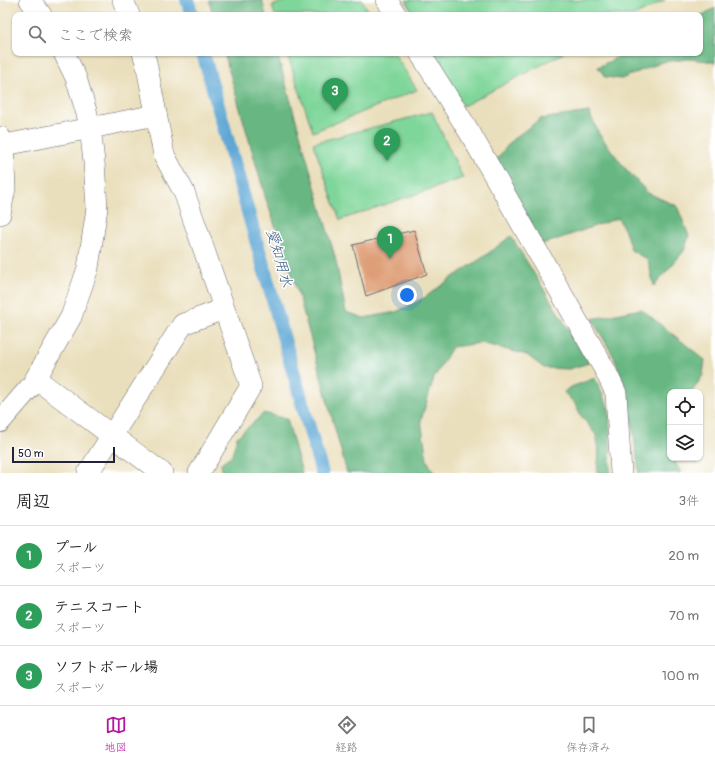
<!DOCTYPE html>
<html lang="ja">
<head>
<meta charset="utf-8">
<style>
	body { margin:0; font-family:Pangolin,"Klee One",sans-serif; background:#f6f6f6; color:#222 }
	.controls { position:absolute; right:12px; bottom:12px; display:grid; overflow:hidden; border-radius:8px; box-shadow:0 1px 3px #0004 }
	.controls button { width:36px; height:36px; display:grid; place-items:center; padding:0; border:0; border-bottom:1px solid #e0e0e0; background:#fff; color:#222; font:20px sans-serif }
	.scale { position:absolute; left:12px; bottom:10px; width:103px; box-sizing:border-box; padding-left:4px; border:2px solid #22223b; border-top:0; font-size:11px; line-height:14px; white-space:nowrap; color:#22223b; -webkit-text-stroke:3px #fff; paint-order:stroke }
	.you { position:absolute; left:407px; top:295px; width:14px; height:14px; margin:-10px; border:3px solid #fff; border-radius:50%; background:#1a73e8; box-shadow:0 0 0 6px #1a73e833 }
	.badge { display:grid; place-items:center; width:26px; height:26px; border-radius:50%; background:#b5179e; color:#fff; font-size:13px; font-weight:700 }
	.pin { position:absolute; translate:-50% -33px; filter:drop-shadow(0 1px 2px #0008) }
	.pin::after { content:''; position:absolute; top:21px; width:14px; height:12px; background:inherit; clip-path:polygon(0 0,100% 0,50% 100%) }
	.list { margin:0; padding:0; list-style:none }
	h2 { display:flex; justify-content:space-between; align-items:center; height:52px; margin:0; padding:0 16px; font-size:17px }
	h2 small { font-size:13px; font-weight:400; color:#767676 }
	.list li { display:grid; grid-template-columns:26px 1fr auto; gap:12px; align-items:center; box-sizing:border-box; height:60px; padding:0 16px; border-top:1px solid #e0e0e0 }
	.list b { display:block; font-size:15px; white-space:nowrap }
	.list p { margin:0; font-size:13px; white-space:nowrap; color:#767676 }
	.list em { font-size:13px; font-style:normal; color:#767676 }
	.icon { flex:none; width:22px; height:22px; fill:none; stroke:currentColor; stroke-width:2; stroke-linecap:round; stroke-linejoin:round }
	.map { position:relative; flex:none; width:715px; height:473px; overflow:hidden }
	.search { position:absolute; background:#fff; box-shadow:0 1px 3px #0004; left:12px; right:12px; top:12px; height:44px; display:flex; align-items:center; gap:10px; box-sizing:border-box; padding:0 14px; border-radius:8px; color:#767676; font-size:15px }
	.sheet { height:232px; background:#fff }
	nav { display:flex; justify-content:space-around; align-items:center; box-sizing:border-box; height:56px; border-top:1px solid #e0e0e0; background:#fff; font-size:11px; color:#767676 }
	nav a { display:grid; justify-items:center; gap:2px }
	nav .on { color:#b5179e }
	.map>svg:first-child { display:block }
	.green { fill:#7fd69a; stroke:#507c6a }
	.forest { fill:#67b782; stroke:#446c5e }
	.lines { fill:none; stroke-linecap:round; stroke-linejoin:round }
	.canal { stroke:#5ca6d4; stroke-width:14 }
	.building { fill:#de9e77 }
	.minor-casing { stroke:#686468; stroke-width:22 }
	.minor { stroke:#fff; stroke-width:21 }
	.labels { text-anchor:middle; dominant-baseline:central; stroke-width:3; stroke-linejoin:round; paint-order:stroke }
	.water-label { font-size:15px; font-style:italic; fill:#3c5d80; stroke:#fff }
</style>
</head>
<body>
<div class="map">
<svg width="715" height="473" viewBox="0 0 715 473">
	<rect width="100%" height="100%" fill="#fff"/>
	<filter id="ink" filterUnits="userSpaceOnUse"><feTurbulence type="fractalNoise" baseFrequency=".025" numOctaves="2"/><feDisplacementMap in="SourceGraphic" scale="8" xChannelSelector="R" yChannelSelector="G"/><feConvolveMatrix kernelMatrix="1 2 1 2 8 2 1 2 1" color-interpolation-filters="sRGB"/></filter>
	<filter id="wash" filterUnits="userSpaceOnUse"><feTurbulence type="fractalNoise" baseFrequency=".012" numOctaves="4" result="noise"/><feDisplacementMap in="SourceGraphic" scale="16" xChannelSelector="R" yChannelSelector="G"/><feGaussianBlur stdDeviation="0.9" result="paint"/><feColorMatrix in="noise" values="0 0 0 0 0 0 0 0 0 0 0 0 0 0 0 0 0 1.4 0 .05"/><feComposite in="paint" operator="in"/></filter>
	<g filter="url(#wash)">
		<rect width="100%" height="100%" fill="#eadfbc"/>
		<!-- green -->
		<g class="green">
			<path d="M287 0H362L371 15H275L272 6Z"/>
			<path d="M406 0H665L636 15H414Z"/>
			<path d="M287 53H394L417 90 313 132Z"/>
			<path d="M434 53H564L463 106Z"/>
			<path d="M432 112 463 178 340 220 313 143Z"/>
		</g>
		<!-- forest -->
		<g class="forest">
			<path d="M209 0H262L266 15H213Z"/>
			<path d="M715 8V63L708 61 689 59 662 62 621 79 605 77 598 67 626 53H700V16Z"/>
			<path d="M224 53H277L335 257 346 312 364 318 396 312 424 298 453 277 482 258 511 236 589 363 569 369 544 368 527 355 481 343 452 347 434 378 421 420 427 460 434 473H347L299 296 266 199Z"/>
			<path d="M589 112 599 134 624 167 648 193 677 206 689 236 684 251 654 286 648 260 631 250 625 231 618 218 541 245 496 160 512 140 540 119Z"/>
			<path d="M641 309 705 360 703 375 692 392H670V458H673L681 473H639L628 395 614 357 592 319Z"/>
			<path d="M595 378 609 409 610 436V473H597L599 453 596 435 582 417 575 404 564 392 571 387Z"/>
			<path d="M264 413 287 419 302 473H222L221 463 232 455 237 437Z"/>
		</g>
		<g class="lines">
			<!-- canal -->
			<g class="canal">
				<path d="M187 0 192 15"/>
				<path d="M203 53 322 473"/>
			</g>
		</g>
		<g id="blocks">
			<!-- building -->
			<path class="building" d="M414 230 427 274 366 296 353 245Z"/>
		</g>
	</g>
	<g filter="url(#ink)">
		<use href="#blocks" fill-opacity="0" stroke="#686468" stroke-width="1"/>
		<g class="lines">
			<!-- minor casing -->
			<g class="minor-casing">
				<g id="minor">
					<path d="M30 0 41 15"/>
					<path d="M123 0 129 15"/>
					<path d="M387 0 396 15"/>
					<path d="M143 53 146 62 164 155 184 192 251 386 199 473"/>
					<path d="M420 53 470 133 605 370 616 393 621 473"/>
					<path d="M0 137 3 146 5 188 0 214"/>
					<path d="M0 146 156 115"/>
					<path d="M36 379 162 473"/>
					<path d="M0 422 32 385 71 317 88 268 97 208 94 162 90 127 87 114 76 78 64 53"/>
					<path d="M88 473 183 324 224 309"/>
				</g>
			</g>
			<!-- minor -->
			<use href="#minor" class="minor"/>
		</g>
	</g>
	<g class="labels">
		<!-- water labels -->
		<g class="water-label">
			<text transform="translate(279 258) rotate(74)">愛知用水</text>
		</g>
	</g>
</svg>
<div class="controls">
<button><svg class="icon" aria-label="locate" viewBox="0 0 24 24"><circle cx="12" cy="12" r="6"/><path d="M12 2v4M12 18v4M2 12h4M18 12h4"/></svg></button>
<button><svg class="icon" aria-label="layers" viewBox="0 0 24 24"><path d="M12 4l9 5-9 5-9-5zM3 14l9 5 9-5"/></svg></button>
</div>
<div class="scale">50 m</div>
<div class="you"></div>
<div class="pin badge" style="left:390px;top:259px;background:#2e9e5b">1</div>
<div class="pin badge" style="left:387px;top:161px;background:#2e9e5b">2</div>
<div class="pin badge" style="left:335px;top:111px;background:#2e9e5b">3</div>
<div class="search"><svg class="icon" aria-label="search" viewBox="0 0 24 24"><circle cx="10" cy="10" r="6"/><path d="M15 15l6 6"/></svg>ここで検索</div>
</div>
<section class="sheet">
<h2>周辺<small>3件</small></h2>
<ul class="list">
<li><span class="badge" style="background:#2e9e5b">1</span><div><b>プール</b><p>スポーツ</p></div><em>20 m</em></li>
<li><span class="badge" style="background:#2e9e5b">2</span><div><b>テニスコート</b><p>スポーツ</p></div><em>70 m</em></li>
<li><span class="badge" style="background:#2e9e5b">3</span><div><b>ソフトボール場</b><p>スポーツ</p></div><em>100 m</em></li>
</ul>
</section>
<nav>
<a class="on"><svg class="icon" aria-label="map" viewBox="0 0 24 24"><path d="M3 6l6-2 6 2 6-2v14l-6 2-6-2-6 2zM9 4v14M15 6v14"/></svg>地図</a>
<a><svg class="icon" aria-label="directions" viewBox="0 0 24 24"><path d="M12 3l9 9-9 9-9-9zM9 14v-3h6M13 9l2 2-2 2"/></svg>経路</a>
<a><svg class="icon" aria-label="saved" viewBox="0 0 24 24"><path d="M7 4h10v16l-5-4-5 4z"/></svg>保存済み</a>
</nav>
</body>
</html>
